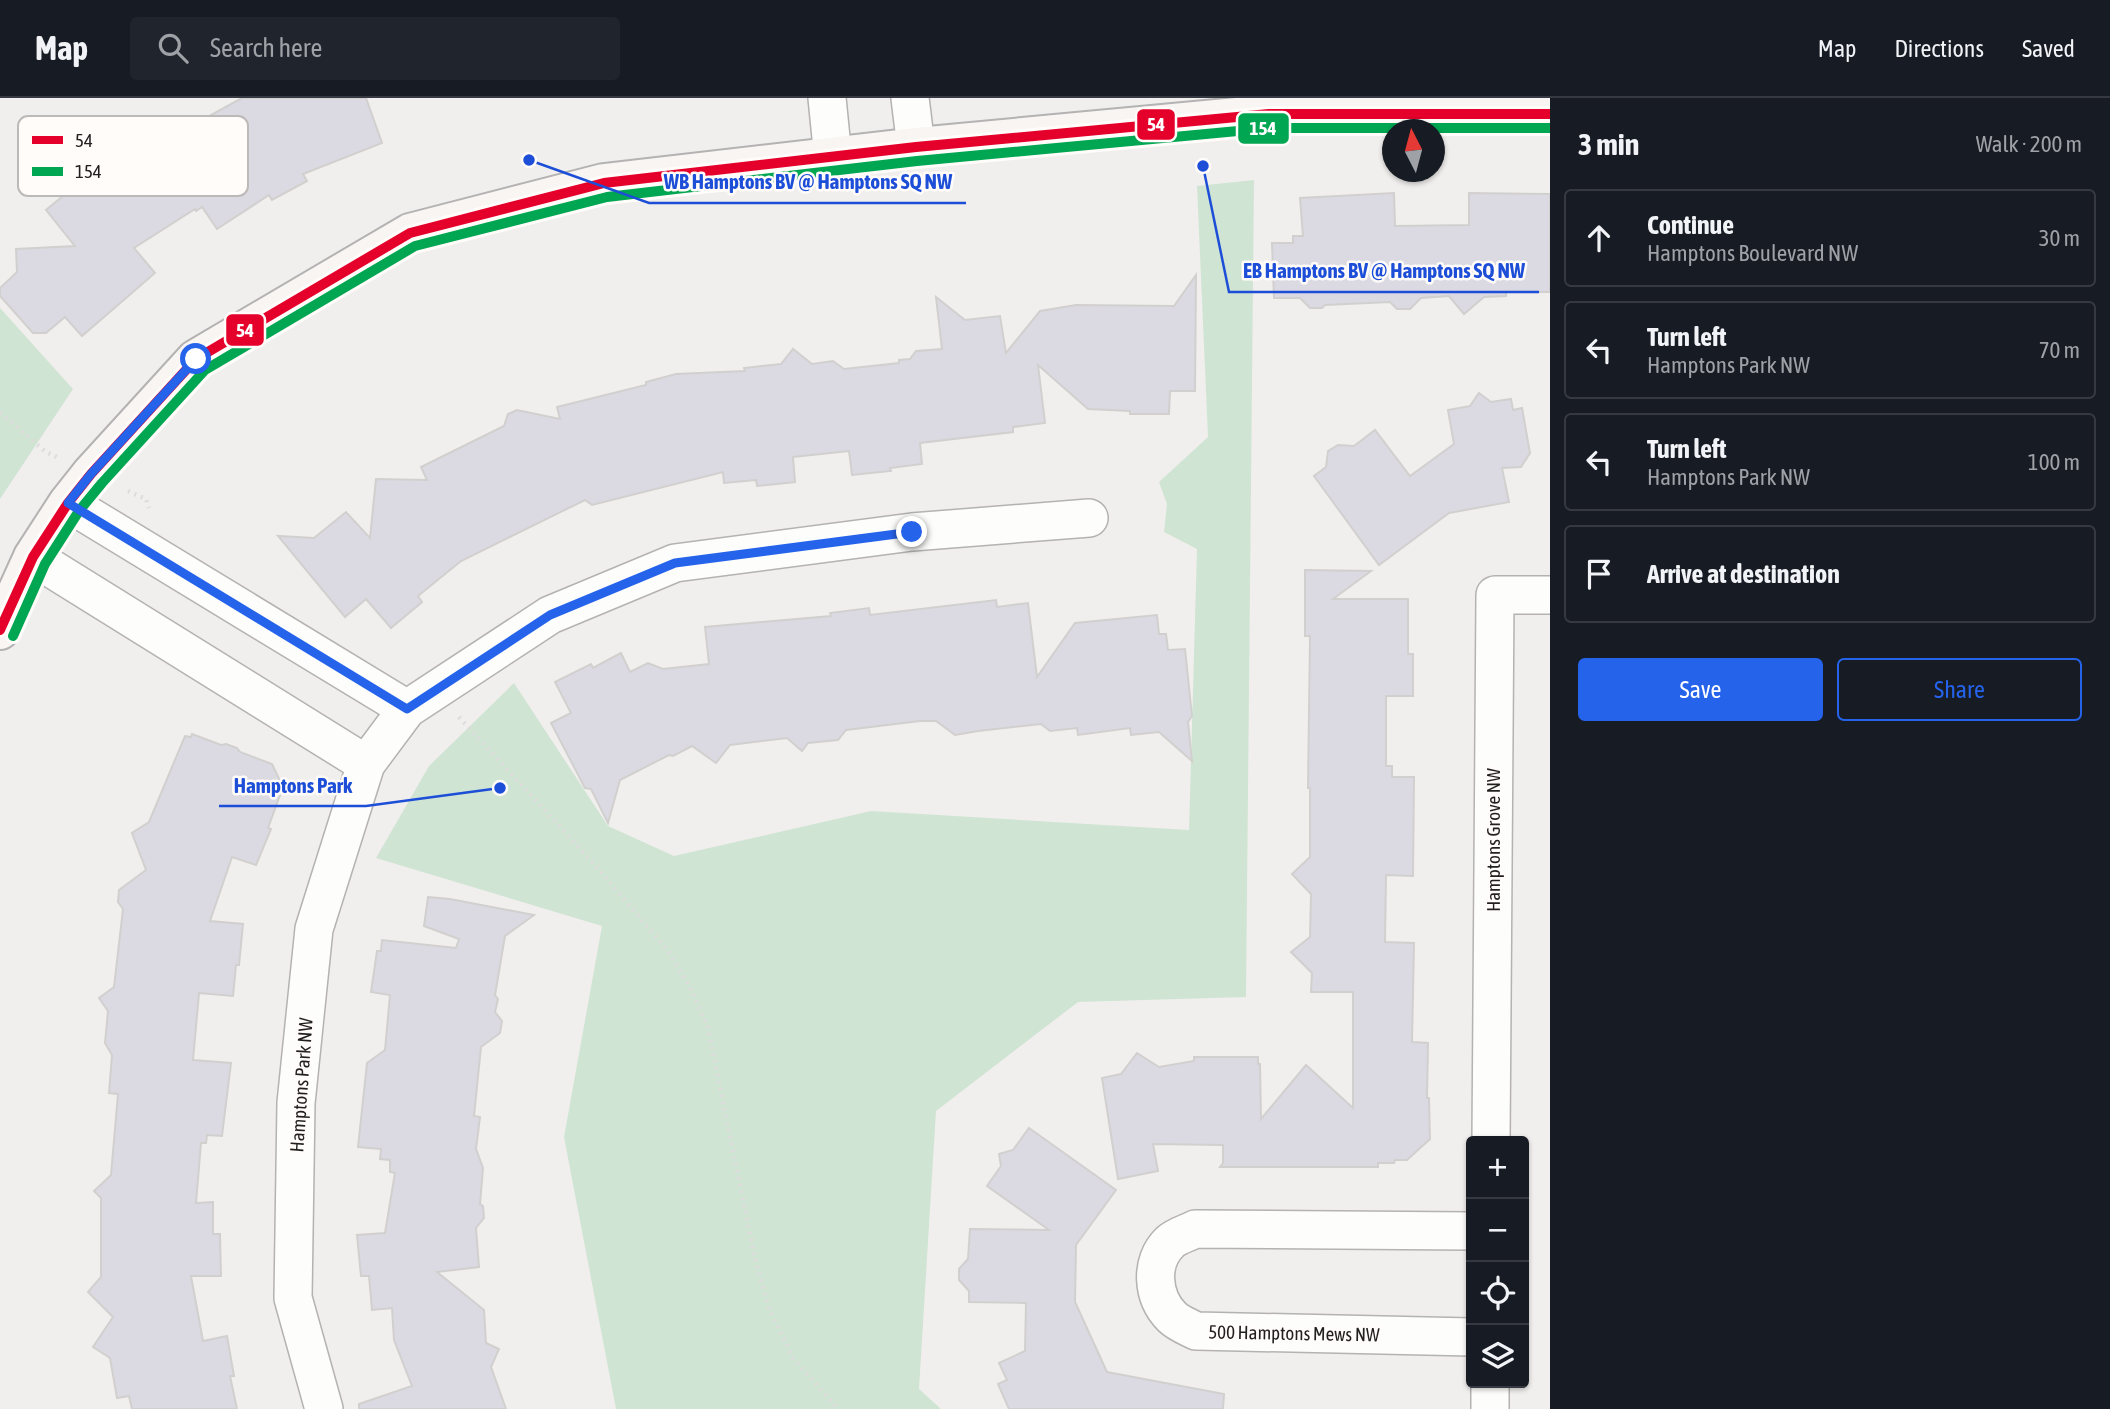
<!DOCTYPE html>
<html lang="en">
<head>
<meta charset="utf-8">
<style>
	body { margin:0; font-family:"Asap Condensed",sans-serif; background:#20242c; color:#f1f3f6 }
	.controls { position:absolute; right:21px; bottom:21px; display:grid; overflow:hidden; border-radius:7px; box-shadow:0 2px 5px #0004 }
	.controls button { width:63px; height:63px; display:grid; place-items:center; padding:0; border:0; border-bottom:2px solid #363941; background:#171b24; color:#f1f3f6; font:35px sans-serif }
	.compass { position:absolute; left:1382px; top:21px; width:63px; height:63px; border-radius:50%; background:#171b24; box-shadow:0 2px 5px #0004; rotate:354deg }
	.stop { position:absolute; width:21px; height:21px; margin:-16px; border:5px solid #2563eb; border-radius:50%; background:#fff }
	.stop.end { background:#2563eb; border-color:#fff; box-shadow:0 2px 7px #0008 }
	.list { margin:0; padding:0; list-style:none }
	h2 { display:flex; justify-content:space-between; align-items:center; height:91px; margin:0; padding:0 28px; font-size:30px }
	h2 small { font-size:23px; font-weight:400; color:#9ea1a6 }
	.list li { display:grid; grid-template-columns:46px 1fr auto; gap:21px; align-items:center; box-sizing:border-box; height:98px; margin:0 14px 14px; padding:0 14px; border:2px solid #363941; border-radius:7px }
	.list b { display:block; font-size:26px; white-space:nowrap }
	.list p { margin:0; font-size:23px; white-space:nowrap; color:#9ea1a6 }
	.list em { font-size:23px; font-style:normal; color:#9ea1a6 }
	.actions { display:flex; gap:14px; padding:21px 28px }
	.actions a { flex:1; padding:16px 0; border:2px solid #2563eb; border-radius:7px; text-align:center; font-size:24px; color:#2563eb }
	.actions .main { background:#2563eb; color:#fff }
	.icon { flex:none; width:38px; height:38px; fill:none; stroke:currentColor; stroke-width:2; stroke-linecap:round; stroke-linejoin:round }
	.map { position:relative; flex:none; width:1550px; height:1311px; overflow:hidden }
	header { display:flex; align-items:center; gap:42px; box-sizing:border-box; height:98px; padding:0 35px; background:#171b24; border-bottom:2px solid #363941 }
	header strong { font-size:33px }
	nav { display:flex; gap:38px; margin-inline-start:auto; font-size:24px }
	.search { width:490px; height:63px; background:#20242c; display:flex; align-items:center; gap:18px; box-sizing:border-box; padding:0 24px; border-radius:7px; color:#9ea1a6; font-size:26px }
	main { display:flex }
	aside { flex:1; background:#171b24 }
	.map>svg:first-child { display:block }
	.green { fill:#d0e4d3 }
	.building { fill:#dbdae2; stroke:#d1d0cf; stroke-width:2 }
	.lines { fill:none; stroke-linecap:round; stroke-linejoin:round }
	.street-casing { stroke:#b4b2b2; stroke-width:40 }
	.secondary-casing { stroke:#b4b2b2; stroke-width:42 }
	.path { stroke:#dddbdb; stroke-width:4.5; stroke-dasharray:2 5; stroke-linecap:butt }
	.street { stroke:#fdfdfc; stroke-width:37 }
	.secondary { stroke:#f8f5f3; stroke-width:38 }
	.bus-1-casing { stroke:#fffcfa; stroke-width:16 }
	.bus-2-casing { stroke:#fffcfa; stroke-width:16 }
	.bus-1 { stroke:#e4002b; stroke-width:10 }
	.bus-2 { stroke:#00a651; stroke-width:10 }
	.route { stroke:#2563eb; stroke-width:9 }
	.labels { text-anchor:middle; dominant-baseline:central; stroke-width:5; stroke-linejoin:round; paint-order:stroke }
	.street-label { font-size:19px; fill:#211f1f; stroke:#fffcfa }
	.key { fill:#fffcfa; stroke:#bcbab8; stroke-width:2 }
	.key-label { font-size:19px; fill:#211f1f }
	.leader { fill:none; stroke:#1d4ed8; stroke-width:2.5 }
	.callout-dot { fill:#1d4ed8; stroke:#fffcfa; stroke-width:2.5 }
	.callout-label { font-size:21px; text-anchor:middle; font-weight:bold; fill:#1d4ed8; stroke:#fffcfa; stroke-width:5; stroke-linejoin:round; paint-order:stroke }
	.line-badge { stroke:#fffcfa; stroke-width:2.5 }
	.badge-label { font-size:19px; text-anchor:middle; font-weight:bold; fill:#fff }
</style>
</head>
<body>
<header>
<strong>Map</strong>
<div class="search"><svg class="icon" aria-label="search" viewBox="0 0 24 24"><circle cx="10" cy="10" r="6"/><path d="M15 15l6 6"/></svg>Search here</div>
<nav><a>Map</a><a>Directions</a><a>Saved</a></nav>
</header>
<main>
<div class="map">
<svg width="1550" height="1311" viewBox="0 0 1550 1311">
	<rect width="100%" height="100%" fill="#f1efed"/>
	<!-- green -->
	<g class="green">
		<path d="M1254 82 1246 899 1078 904 936 1013 919 1291 941 1311H616L564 1039 602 828 376 760 429 668 514 585 608 728 674 758 871 713 1189 732 1197 451 1164 434 1167 406 1159 384 1208 339 1197 88Z"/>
		<path d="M0 210 73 291 0 401Z"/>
	</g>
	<!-- building -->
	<g class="building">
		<path d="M242 0H366L382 45 303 76 307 83 272 102 269 97 217 131 202 109 196 113 195 111 134 150 155 175 82 238 65 219 46 235H33L0 198V190L17 174 16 151 75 148 46 112 107 62 111 67 164 33 168 39 191 24 193 27Z"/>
		<path d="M1394 95 1395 128 1469 127V95L1550 96V194H1506V198L1484 199 1464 216 1449 198 1421 200 1410 211H1397L1390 204 1325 207 1322 210H1310L1300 200H1274L1272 145H1293V138H1303L1300 100Z"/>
		<path d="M1196 177 1195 293H1170L1169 316H1130V313L1088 311 1038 267 1045 325 1013 329V334L920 345 922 366 890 370 891 373 852 377 849 353 793 359 795 384 757 388 756 382 724 385 723 374 592 407 585 402 461 463 418 498 422 504 391 530 366 501 345 519 278 438 314 440 346 414 370 440 376 381 427 382 421 369 504 328 508 316 517 312 560 321 557 309 646 287V284L676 276 745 273 744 270 781 266 793 251 812 266 833 263 844 271 899 265V262L910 261 916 253 942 251 936 199 965 222 1000 218 1006 255 1040 213 1076 207 1174 208Z"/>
		<path d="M1479 295 1491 304 1511 301 1513 312 1522 310 1530 355 1521 369 1502 370 1509 404 1449 415 1379 467 1314 378 1326 369 1328 353 1338 347 1354 348 1375 332 1410 378 1454 346 1448 312 1470 308Z"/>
		<path d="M1305 472 1371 473 1333 501H1408V556H1413V598H1386V668H1392V679H1414L1413 778 1386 777 1385 844 1414 845 1412 944 1428 945 1427 1000H1429L1430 1041 1407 1062H1395L1394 1065H1378V1069H1220L1223 1065V1047L1153 1046 1158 1073 1118 1081 1102 980 1121 976 1137 955 1159 969 1194 963V959H1258V966H1260L1261 1021 1306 967 1353 1010V894H1311L1312 875 1291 854 1310 839 1311 796 1292 776 1310 759V690H1308L1310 538H1305Z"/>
		<path d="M996 502 997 509 1028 505 1037 579 1075 525 1157 517 1159 536H1166L1168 552 1185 551 1192 618 1188 624 1192 663 1159 634 1131 637 1130 630 1078 637 1077 630 1050 633 1041 626 978 633 955 637 936 623H920L846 632 838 642 808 645 802 653 787 640 730 647 716 665 692 648 673 658 669 657 620 682 608 725 591 691 585 690 551 625 571 615 555 584 591 566 593 570 621 555 630 574 648 565 663 571 709 566 705 529 831 518 830 515 869 510 870 517Z"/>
		<path d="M192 636 221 647 226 646 237 650 240 654 272 666 283 689 268 730 271 731 256 767 232 759 210 823 243 826 239 867H236L233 898 199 895 193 962 231 965 222 1038 207 1037 206 1045H201L196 1105 213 1104V1136H220L221 1178H191L203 1243 227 1238 234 1278H230L237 1311H132L129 1298 117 1300 110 1260 93 1249 113 1219 88 1194 101 1179V1100L94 1093 111 1077 118 996 109 995 112 957 105 945 108 913 99 900 114 889 123 811 118 804 119 792 146 772 132 735 149 724 185 638 191 639Z"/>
		<path d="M428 799 450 801 534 817 505 838 495 897 498 901 495 914 502 923 500 935 481 949 474 1018 480 1019 476 1051 483 1070 480 1106 483 1108 484 1120 476 1130 479 1169 437 1174 484 1212 486 1245 499 1251 491 1269 506 1311H359V1306L412 1288 394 1242 392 1210 372 1212 369 1178H361L357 1137 385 1135 395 1075 390 1074V1062L380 1061 381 1051 358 1049 367 965 385 952 390 897 371 894 377 853H381L382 842 456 850 459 841 424 828Z"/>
		<path d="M1029 1030 1116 1092 1076 1147 1075 1204 1107 1274 1224 1296 1223 1311H1009L998 1286 1007 1282 999 1265 1025 1253 1026 1205 969 1204V1193L959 1182V1171L968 1161 970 1131 1049 1132 987 1088 1001 1068 999 1056 1013 1052Z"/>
	</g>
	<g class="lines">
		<!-- street casing -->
		<g class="street-casing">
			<g id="street">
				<path d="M827 0 833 60"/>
				<path d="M910 0 916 49"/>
				<path d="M68 405 407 611"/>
				<path d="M33 459 366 666"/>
				<path d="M1491 1043 1495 497H1550"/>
				<path d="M1471 1133 1195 1131C1188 1135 1176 1138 1170 1144 1149 1164 1152 1199 1172 1219 1178 1225 1188 1229 1196 1233L1471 1239"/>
				<path d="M324 1311 293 1200 296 1005 314 831 366 666 407 611 550 517 675 465 912 434 1089 420"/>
				<path d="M1490 1311V1285"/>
			</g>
		</g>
		<!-- secondary casing -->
		<g class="secondary-casing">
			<path id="secondary" d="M0 532 33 459 68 405 91 376 196 261 410 135 604 85 916 49 1269 16H1550"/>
		</g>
		<!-- path -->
		<g class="path">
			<path d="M0 315 46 354 57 359"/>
			<path d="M128 393 146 401 149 410"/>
			<path d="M459 619 596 768 668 853 690 889 708 930 755 1161 769 1210 793 1260 838 1311"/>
		</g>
		<!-- street -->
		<use href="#street" class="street"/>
		<!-- secondary -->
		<use href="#secondary" class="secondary"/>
		<!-- bus-1 casing -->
		<g class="bus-1-casing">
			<path id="bus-1" d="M0 532 33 459 68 405 91 376 196 261 410 135 604 85 916 49 1269 16H1550"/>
		</g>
		<!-- bus-2 casing -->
		<g class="bus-2-casing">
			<path id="bus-2" d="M13 538 45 466 79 413 102 385 205 272 415 148 607 99 917 63 1270 30H1550"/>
		</g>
		<!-- bus-1 -->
		<use href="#bus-1" class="bus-1"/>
		<!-- bus-2 -->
		<use href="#bus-2" class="bus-2"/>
	</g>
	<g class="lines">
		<!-- route -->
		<path class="route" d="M196 261 91 376 68 405 407 611 550 517 675 465 912 434"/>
	</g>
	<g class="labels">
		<!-- street labels -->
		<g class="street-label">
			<text transform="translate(1493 742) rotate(-90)">Hamptons Grove NW</text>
			<text transform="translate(301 987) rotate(-86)">Hamptons Park NW</text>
			<text transform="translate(1294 1235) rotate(1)">500 Hamptons Mews NW</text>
		</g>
	</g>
	<!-- legend -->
	<rect x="18" y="18" width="230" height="80" rx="10" class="key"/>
	<rect x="32" y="38" width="31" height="8" fill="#e4002b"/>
	<rect x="32" y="69" width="31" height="9" fill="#00a651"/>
	<g class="key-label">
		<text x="75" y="49">54</text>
		<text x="75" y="80">154</text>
	</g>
	<!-- callouts -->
	<path class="leader" d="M529 62L649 105H966M1203 68L1229 194H1539M500 690L366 708H219"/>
	<g class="callout-dot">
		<circle cx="529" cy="62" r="7"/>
		<circle cx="1203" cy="68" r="7"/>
		<circle cx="500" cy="690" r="7"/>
	</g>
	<g class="callout-label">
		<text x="808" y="91">WB Hamptons BV @ Hamptons SQ NW</text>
		<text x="1384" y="180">EB Hamptons BV @ Hamptons SQ NW</text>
		<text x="293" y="695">Hamptons Park</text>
	</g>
	<g class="line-badge">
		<rect x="1136" y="10" width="40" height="33" rx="7" fill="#e4002b"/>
		<rect x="1237" y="14" width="53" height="33" rx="7" fill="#00a651"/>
		<rect x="225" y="215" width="40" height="34" rx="7" fill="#e4002b"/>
	</g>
	<g class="badge-label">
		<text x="1156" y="33">54</text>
		<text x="1263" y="37">154</text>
		<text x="245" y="239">54</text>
	</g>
</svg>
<div class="controls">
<button>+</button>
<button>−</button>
<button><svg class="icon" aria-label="locate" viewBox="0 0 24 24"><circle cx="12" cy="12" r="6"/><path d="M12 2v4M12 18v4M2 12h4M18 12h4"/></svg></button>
<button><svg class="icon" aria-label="layers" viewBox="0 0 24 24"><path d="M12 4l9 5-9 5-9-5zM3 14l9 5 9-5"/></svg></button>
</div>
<svg class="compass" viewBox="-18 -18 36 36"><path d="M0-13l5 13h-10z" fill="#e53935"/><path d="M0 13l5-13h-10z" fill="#9ea1a6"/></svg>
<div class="stop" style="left:196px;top:261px"></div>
<div class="stop end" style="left:912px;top:434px"></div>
</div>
<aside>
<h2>3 min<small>Walk · 200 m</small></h2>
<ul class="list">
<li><svg class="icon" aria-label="ahead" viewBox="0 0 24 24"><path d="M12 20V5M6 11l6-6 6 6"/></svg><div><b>Continue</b><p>Hamptons Boulevard NW</p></div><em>30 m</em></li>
<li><svg class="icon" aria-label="left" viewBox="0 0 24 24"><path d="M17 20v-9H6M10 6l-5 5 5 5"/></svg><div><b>Turn left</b><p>Hamptons Park NW</p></div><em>70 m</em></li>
<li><svg class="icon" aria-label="left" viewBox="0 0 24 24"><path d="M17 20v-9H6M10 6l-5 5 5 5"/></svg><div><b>Turn left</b><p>Hamptons Park NW</p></div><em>100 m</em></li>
<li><svg class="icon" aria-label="arrive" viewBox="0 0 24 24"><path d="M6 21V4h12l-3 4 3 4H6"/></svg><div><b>Arrive at destination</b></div></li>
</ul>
<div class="actions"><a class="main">Save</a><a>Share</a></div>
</aside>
</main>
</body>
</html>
